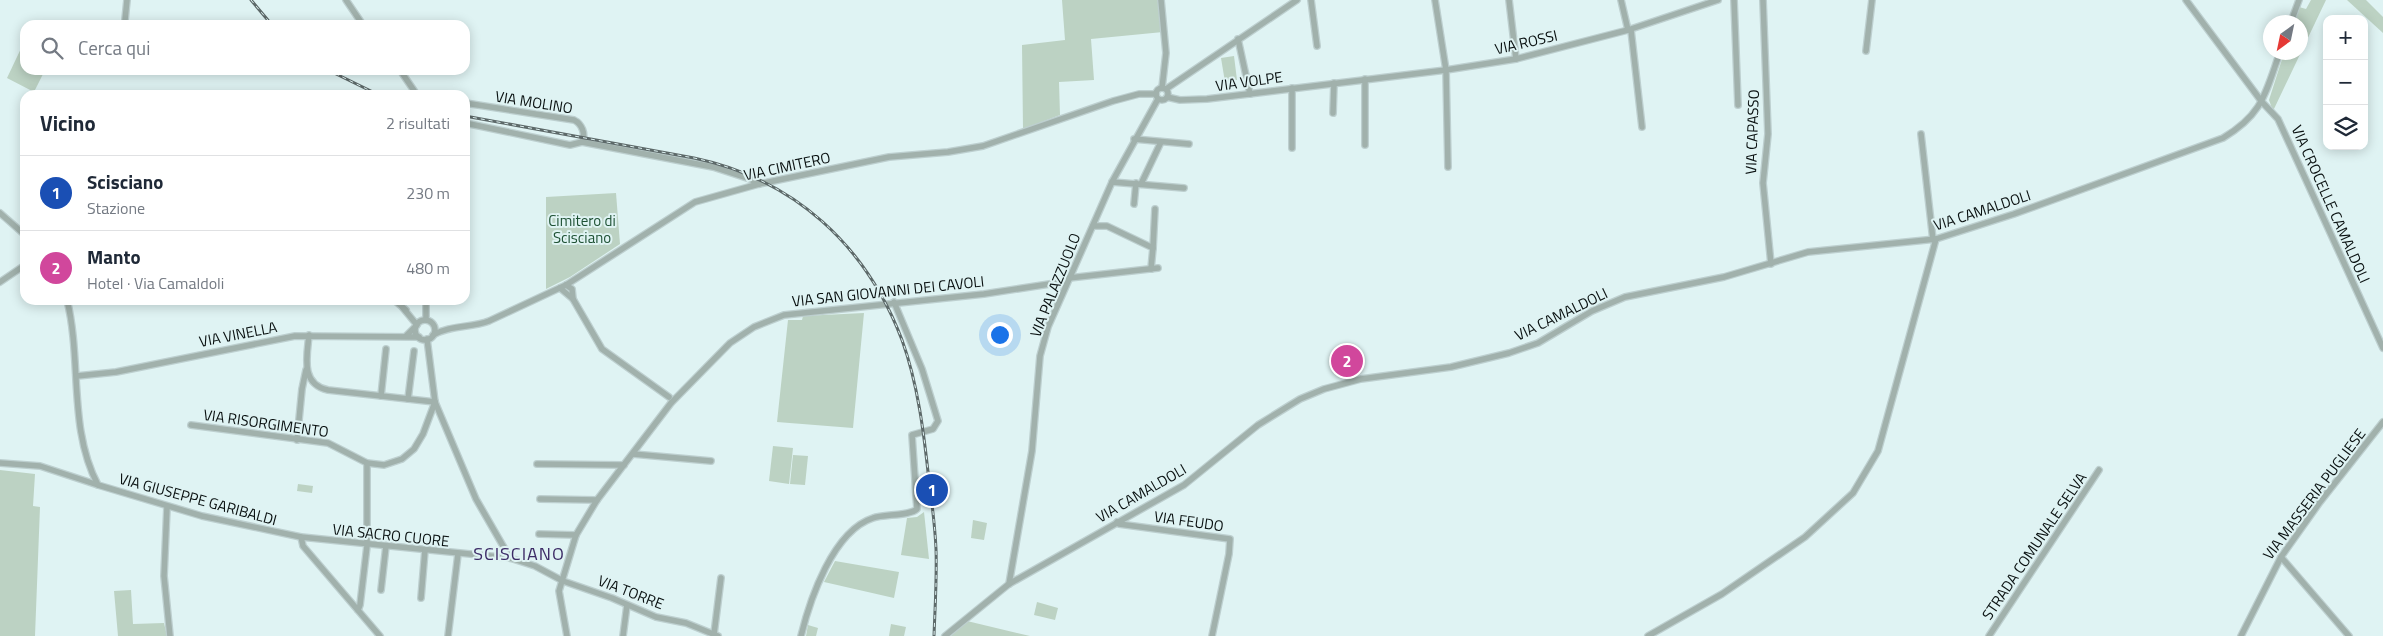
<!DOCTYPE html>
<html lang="it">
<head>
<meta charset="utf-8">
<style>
	body { margin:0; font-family:"Titillium Web",sans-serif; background:#f2f2f3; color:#1f2937 }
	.controls { position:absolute; right:15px; top:15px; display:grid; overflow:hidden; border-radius:10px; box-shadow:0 2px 12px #0003 }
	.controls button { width:45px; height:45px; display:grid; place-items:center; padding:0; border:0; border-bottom:1px solid #e0e1e3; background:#fff; color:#1f2937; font:25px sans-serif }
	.compass { position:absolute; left:2263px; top:15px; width:45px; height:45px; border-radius:50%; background:#fff; box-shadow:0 2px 12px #0003; rotate:213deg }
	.you { position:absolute; left:999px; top:334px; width:18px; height:18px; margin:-12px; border:4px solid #fff; border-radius:50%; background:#1a73e8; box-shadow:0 0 0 8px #1a73e833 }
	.badge { display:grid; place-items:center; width:32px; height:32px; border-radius:50%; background:#7955cf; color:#fff; font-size:16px; font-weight:700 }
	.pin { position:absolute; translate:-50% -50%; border:2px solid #fff; box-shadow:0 1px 5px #0006 }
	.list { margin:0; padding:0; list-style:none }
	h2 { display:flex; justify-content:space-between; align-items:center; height:65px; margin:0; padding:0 20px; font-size:21px }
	h2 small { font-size:16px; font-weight:400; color:#747a83 }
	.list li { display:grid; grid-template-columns:32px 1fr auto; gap:15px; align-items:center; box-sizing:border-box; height:75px; padding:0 20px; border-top:1px solid #e0e1e3 }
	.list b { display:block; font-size:19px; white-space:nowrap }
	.list p { margin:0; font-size:16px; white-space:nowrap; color:#747a83 }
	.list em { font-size:16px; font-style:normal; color:#747a83 }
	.icon { flex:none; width:28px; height:28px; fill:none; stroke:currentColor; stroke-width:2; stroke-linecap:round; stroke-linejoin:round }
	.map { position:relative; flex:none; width:2383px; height:636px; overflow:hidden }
	.search { position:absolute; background:#fff; box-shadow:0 2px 12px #0003; left:20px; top:20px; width:450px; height:55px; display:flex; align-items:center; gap:12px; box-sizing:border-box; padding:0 18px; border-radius:15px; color:#747a83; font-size:19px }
	.panel { position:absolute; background:#fff; box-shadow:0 2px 12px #0003; left:20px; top:90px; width:450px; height:215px; border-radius:15px }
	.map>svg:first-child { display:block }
	.green { fill:#bcd2c3 }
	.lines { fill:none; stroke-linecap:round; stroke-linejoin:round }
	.minor-casing { stroke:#bdcfcf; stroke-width:8 }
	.minor { stroke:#a1b1ac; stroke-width:5.5 }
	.rail-casing { stroke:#5d6969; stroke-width:3 }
	.rail { stroke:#dff3f3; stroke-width:1; stroke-dasharray:4; stroke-linecap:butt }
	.labels { text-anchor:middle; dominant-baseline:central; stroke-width:4; stroke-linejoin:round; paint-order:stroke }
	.street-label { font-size:15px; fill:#091010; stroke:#dff3f3 }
	.park-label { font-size:15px; fill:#1e5134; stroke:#dff3f3 }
	.quarter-label { font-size:18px; letter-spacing:1px; fill:#3c2b66; stroke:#dff3f3 }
</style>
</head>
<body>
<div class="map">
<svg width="2383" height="636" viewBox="0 0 2383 636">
	<rect width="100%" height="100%" fill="#dff3f3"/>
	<!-- green -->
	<g class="green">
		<path d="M1062 0H1159L1163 32 1091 39 1094 80 1059 82 1060 115 1023 129 1022 45 1065 40Z"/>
		<path d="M2311 0H2326L2273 111 2269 100 2284 53 2300 52V22H2294L2299 7 2306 9Z"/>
		<path d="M2347 0H2366L2383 17V33Z"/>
		<path d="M25 40V70H45L34 92 7 78Z"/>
		<path d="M1234 56 1237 80 1225 82 1221 58Z"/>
		<path d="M616 193 620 244 570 277 546 289V197Z"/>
		<path d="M864 313 853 428 777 422 788 320H802L803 316Z"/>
		<path d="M773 446 793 448 789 484 769 481Z"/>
		<path d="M793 455 808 456 805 485 790 484Z"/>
		<path d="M0 470 35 474 33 506 40 507 35 636H0Z"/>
		<path d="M298 484 313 486 312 493 297 491Z"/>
		<path d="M924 512 929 559 901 555 907 518 917 517Z"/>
		<path d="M973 520 987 523 984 540 971 538Z"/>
		<path d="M835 561 899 572 894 598 824 582Z"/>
		<path d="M131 590 133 624 164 623 167 636H118L114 591Z"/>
		<path d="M1037 602 1058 608 1055 620 1034 615Z"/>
		<path d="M967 621 1030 636H951Z"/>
		<path d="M891 624 906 627 904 636H889Z"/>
		<path d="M808 625 818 628 816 636H806Z"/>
	</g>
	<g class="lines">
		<!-- minor casing -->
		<g class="minor-casing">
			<g id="minor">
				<path d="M346 0 363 25"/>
				<path d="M1161 0 1166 53 1162 88"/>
				<path d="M1311 0 1317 46"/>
				<path d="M1435 0 1446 70 1448 167"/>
				<path d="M1509 0 1516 59"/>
				<path d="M1621 0 1628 30"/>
				<path d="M1734 0 1738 105"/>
				<path d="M1763 0 1768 134 1763 183 1771 264"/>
				<path d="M2186 0 2262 102 2278 119 2383 348"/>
				<path d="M125 20 127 0"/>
				<path d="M2291 22 2299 0"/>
				<path d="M1631 30 1642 127"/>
				<path d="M1238 39 1250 94"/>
				<path d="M1866 51 1872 0"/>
				<path d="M400 70 417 95"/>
				<circle cx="1162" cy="94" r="6"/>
				<path d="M1292 88V148"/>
				<path d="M1166 89 1297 0"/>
				<path d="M1167 97 1180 100 1207 99 1446 70 1516 59 1628 30 1718 0"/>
				<path d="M465 103 574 120C582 124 586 134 582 142L570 145 465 123"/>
				<path d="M1333 113 1334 83"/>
				<path d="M1921 134 1933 240"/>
				<path d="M1134 139 1189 144"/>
				<path d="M582 142 713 167 750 179 759 184"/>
				<path d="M1365 145V79"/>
				<path d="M1112 182 1184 188"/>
				<path d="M1141 184 1161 142"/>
				<path d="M1134 204 1136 183"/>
				<path d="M0 213 25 235"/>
				<path d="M1093 226H1107L1153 248 1151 269"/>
				<path d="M1153 248 1155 209"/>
				<path d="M1069 278 1158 268"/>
				<path d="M0 282 25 265"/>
				<path d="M566 285 572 289 573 299 602 349 669 397"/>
				<path d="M560 288 573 299"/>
				<path d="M67 300C82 360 68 429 98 485L202 516 301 537 510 558 535 566 563 581 612 598 656 617 686 623 718 636"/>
				<path d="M394 300 406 310"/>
				<path d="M403 308 417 325 406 336"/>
				<path d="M426 320V300"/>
				<circle cx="425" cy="330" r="10"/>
				<path d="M309 335C307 356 300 384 328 390L435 402"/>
				<path d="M433 335C450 325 471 328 489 321L566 285 695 202 759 184 889 157 948 152 983 146 1113 101 1139 94H1156"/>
				<path d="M427 339 435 402 476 499 510 558"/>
				<path d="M77 376 116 372 295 336 419 337"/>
				<path d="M381 396 386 349"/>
				<path d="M408 399 414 351"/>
				<path d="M672 402 730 343 754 327 784 315 984 294 1056 283 1066 285"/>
				<path d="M191 425 328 443 367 463 384 465 402 459 414 449 423 434 435 402"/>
				<path d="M297 440 302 389 306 370"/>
				<path d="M633 454 711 461"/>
				<path d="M0 463 40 466 98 485"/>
				<path d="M537 464 624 465"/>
				<path d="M540 499 597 500"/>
				<path d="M167 507 164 576 170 636"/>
				<path d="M1117 522 1119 524 1230 539 1229 554 1212 636"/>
				<path d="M539 534 576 535"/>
				<path d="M301 537 303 546 380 636"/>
				<path d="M2281 557 2349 636"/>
				<path d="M1009 584 1032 451 1040 356 1048 327 1112 182 1158 99"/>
				<path d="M381 590 386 546"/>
				<path d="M421 598 425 550"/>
				<path d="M358 610 360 605 367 546V463"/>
				<path d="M714 634 721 578"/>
				<path d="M448 636 458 554"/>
				<path d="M567 636 559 591 576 535 597 500 671 403"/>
				<path d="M623 636 627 605"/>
				<path d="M801 636C810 599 833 531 873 518 884 514 910 516 917 509L912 435 933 429 938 421 922 369 894 302"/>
				<path d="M945 636 1009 584 1184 485 1258 425 1300 399 1324 389 1361 379 1451 367 1509 353 1538 343 1592 311 1625 297 1724 277 1808 252 1936 239 2014 214 2223 138C2263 114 2265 94 2280 52"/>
				<path d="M1648 636 1722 594 1805 537 1853 493 1878 451 1936 239"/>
				<path d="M1989 636 2099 470"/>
				<path d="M2241 636 2281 557 2320 502 2383 422"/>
			</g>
		</g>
		<!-- minor -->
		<use href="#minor" class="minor"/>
		<!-- rail casing -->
		<g class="rail-casing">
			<g id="rail">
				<path d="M251 0 272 25"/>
				<path d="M328 70 379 95"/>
				<path d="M465 116 694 158C794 179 866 245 902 340 918 384 924 434 929 481 932 503 935 526 936 549 937 578 935 607 934 636"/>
			</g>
		</g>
		<!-- rail -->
		<use href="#rail" class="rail"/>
	</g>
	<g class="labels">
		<!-- street labels -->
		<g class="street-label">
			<text transform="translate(1526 42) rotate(-13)">VIA ROSSI</text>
			<text transform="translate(1249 81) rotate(-8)">VIA VOLPE</text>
			<text transform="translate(534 102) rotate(9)">VIA MOLINO</text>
			<text transform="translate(1752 132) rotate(-88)">VIA CAPASSO</text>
			<text transform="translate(787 166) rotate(-12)">VIA CIMITERO</text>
			<text transform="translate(2331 204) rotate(66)">VIA CROCELLE CAMALDOLI</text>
			<text transform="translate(1982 210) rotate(-18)">VIA CAMALDOLI</text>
			<text transform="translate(1055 285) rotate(-68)">VIA PALAZZUOLO</text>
			<text transform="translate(888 291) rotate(-6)">VIA SAN GIOVANNI DEI CAVOLI</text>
			<text transform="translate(1561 314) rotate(-26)">VIA CAMALDOLI</text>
			<text transform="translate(238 334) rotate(-11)">VIA VINELLA</text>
			<text transform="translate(266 423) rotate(8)">VIA RISORGIMENTO</text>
			<text transform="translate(1141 493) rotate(-30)">VIA CAMALDOLI</text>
			<text transform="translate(2314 494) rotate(-53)">VIA MASSERIA PUGLIESE</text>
			<text transform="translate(198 499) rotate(15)">VIA GIUSEPPE GARIBALDI</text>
			<text transform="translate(1189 521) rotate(8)">VIA FEUDO</text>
			<text transform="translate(391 535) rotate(6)">VIA SACRO CUORE</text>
			<text transform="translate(2034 546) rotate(-56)">STRADA COMUNALE SELVA</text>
			<text transform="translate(631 592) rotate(21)">VIA TORRE</text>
		</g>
		<!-- park labels -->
		<g class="park-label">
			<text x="582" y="220">Cimitero di<tspan x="582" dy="17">Scisciano</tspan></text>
		</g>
		<!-- quarter labels -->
		<g class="quarter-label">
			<text x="519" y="553">SCISCIANO</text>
		</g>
	</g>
</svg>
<div class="controls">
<button>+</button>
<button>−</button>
<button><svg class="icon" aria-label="layers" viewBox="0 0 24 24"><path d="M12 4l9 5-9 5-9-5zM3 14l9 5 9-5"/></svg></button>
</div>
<svg class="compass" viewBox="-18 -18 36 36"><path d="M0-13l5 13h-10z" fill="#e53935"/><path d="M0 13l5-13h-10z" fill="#747a83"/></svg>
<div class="you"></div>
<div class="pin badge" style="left:932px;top:490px;background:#1a4fb4">1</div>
<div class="pin badge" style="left:1347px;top:361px;background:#d1479c">2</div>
<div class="search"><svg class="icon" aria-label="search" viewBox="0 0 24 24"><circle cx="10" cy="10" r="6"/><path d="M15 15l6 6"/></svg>Cerca qui</div>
<section class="panel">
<h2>Vicino<small>2 risultati</small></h2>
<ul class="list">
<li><span class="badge" style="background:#1a4fb4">1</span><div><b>Scisciano</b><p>Stazione</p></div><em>230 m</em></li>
<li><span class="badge" style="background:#d1479c">2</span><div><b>Manto</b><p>Hotel · Via Camaldoli</p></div><em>480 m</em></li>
</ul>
</section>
</div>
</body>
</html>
